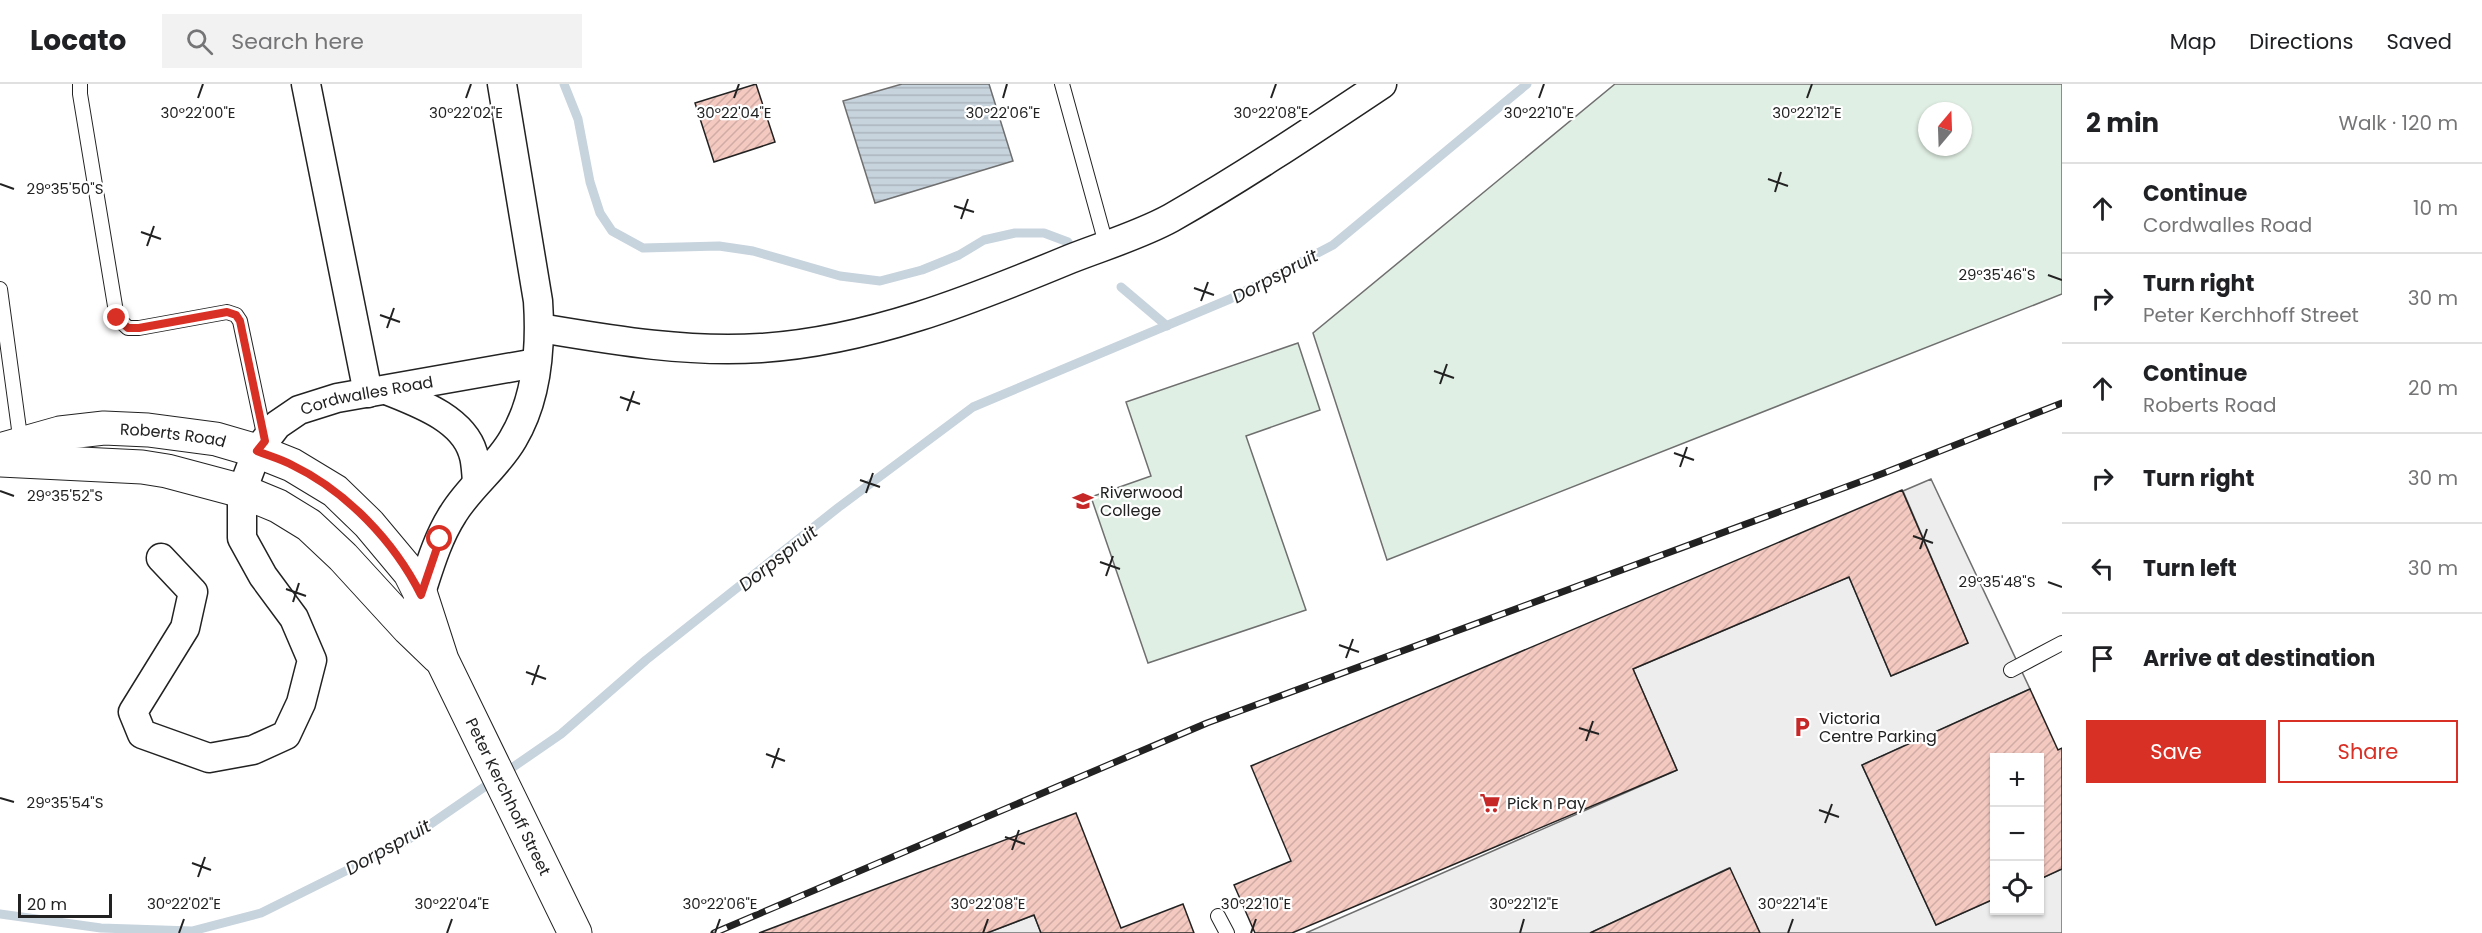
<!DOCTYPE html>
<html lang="en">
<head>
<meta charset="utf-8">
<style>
	body { margin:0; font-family:Poppins,sans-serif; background:#f2f2f2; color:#202124 }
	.controls { position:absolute; right:18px; bottom:18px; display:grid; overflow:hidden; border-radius:0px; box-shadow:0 2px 4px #0004 }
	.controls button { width:54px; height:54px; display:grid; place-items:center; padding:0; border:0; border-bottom:2px solid #e0e0e0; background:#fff; color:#202124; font:30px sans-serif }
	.compass { position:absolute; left:1918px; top:18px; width:54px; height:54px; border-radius:50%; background:#fff; box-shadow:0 2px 4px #0004; rotate:19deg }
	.scale { position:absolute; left:18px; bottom:15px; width:94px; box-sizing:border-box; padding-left:6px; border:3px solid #222; border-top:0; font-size:16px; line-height:21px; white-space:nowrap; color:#222; -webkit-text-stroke:4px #fff; paint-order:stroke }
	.stop { position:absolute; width:18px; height:18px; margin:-14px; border:4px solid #d93025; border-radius:50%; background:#fff }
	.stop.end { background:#d93025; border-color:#fff; box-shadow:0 2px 6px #0008 }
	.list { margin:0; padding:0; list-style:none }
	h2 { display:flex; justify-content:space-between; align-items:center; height:78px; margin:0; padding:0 24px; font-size:26px }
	h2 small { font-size:20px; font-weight:400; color:#757577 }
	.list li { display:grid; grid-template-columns:39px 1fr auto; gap:18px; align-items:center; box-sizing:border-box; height:90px; padding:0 24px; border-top:2px solid #e0e0e0 }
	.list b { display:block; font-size:22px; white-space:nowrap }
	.list p { margin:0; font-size:20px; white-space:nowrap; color:#757577 }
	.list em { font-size:20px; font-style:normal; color:#757577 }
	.actions { display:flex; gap:12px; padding:18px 24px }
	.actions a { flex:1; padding:14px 0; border:2px solid #d93025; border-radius:0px; text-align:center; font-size:21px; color:#d93025 }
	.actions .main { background:#d93025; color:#fff }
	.icon { flex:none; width:33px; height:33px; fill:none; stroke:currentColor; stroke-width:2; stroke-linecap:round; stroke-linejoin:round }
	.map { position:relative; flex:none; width:2062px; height:849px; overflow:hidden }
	header { display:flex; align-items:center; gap:36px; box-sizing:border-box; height:84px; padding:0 30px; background:#fff; border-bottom:2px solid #e0e0e0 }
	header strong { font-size:28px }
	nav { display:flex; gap:33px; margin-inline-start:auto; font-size:21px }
	.search { width:420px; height:54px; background:#f2f2f2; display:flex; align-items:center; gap:15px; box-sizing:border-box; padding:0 21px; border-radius:0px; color:#757577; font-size:22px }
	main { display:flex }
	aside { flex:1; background:#fff }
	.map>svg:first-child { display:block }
	.park { fill:#e0efe3; stroke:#6f6f6f; stroke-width:1.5; fill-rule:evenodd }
	.parking { fill:#ededed; stroke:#6f6f6f; stroke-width:1.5 }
	.water { fill:url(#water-rules); stroke:#6f6f6f; stroke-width:1.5 }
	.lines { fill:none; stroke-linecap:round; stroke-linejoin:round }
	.stream { stroke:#c7d3dd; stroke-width:9 }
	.building { fill:url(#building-hatch); stroke:#222; stroke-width:1.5 }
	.service-casing { stroke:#222; stroke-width:16 }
	.minor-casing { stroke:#222; stroke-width:31 }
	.tertiary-casing { stroke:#222; stroke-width:35 }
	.service { stroke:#fff; stroke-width:14 }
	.minor { stroke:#fff; stroke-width:28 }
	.tertiary { stroke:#fff; stroke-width:33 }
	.rail-casing { stroke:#222; stroke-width:7 }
	.rail { stroke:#fff; stroke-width:4.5; stroke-dasharray:14; stroke-linecap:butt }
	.route { stroke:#d93025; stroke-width:8 }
	.ticks { fill:none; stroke:#222; stroke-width:2 }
	.labels { text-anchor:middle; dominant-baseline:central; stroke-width:4.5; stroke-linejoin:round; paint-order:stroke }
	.street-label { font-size:16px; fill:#222; stroke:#fff }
	.poi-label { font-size:16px; fill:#222; stroke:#fff; text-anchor:start }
	.water-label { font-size:18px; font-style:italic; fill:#222; stroke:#fff }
	.ticks-label { font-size:15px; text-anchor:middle; fill:#222; stroke:#fff; stroke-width:4.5; stroke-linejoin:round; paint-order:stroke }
</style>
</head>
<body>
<header>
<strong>Locato</strong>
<div class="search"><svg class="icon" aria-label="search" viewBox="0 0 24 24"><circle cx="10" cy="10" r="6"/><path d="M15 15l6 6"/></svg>Search here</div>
<nav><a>Map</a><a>Directions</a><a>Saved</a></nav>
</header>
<main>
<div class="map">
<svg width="2062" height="849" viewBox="0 0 2062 849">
	<defs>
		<pattern id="water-rules" width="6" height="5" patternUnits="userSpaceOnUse" patternTransform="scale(1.5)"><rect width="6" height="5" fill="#c7d3dd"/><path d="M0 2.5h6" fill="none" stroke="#abb5bd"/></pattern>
		<pattern id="building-hatch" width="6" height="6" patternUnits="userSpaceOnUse" patternTransform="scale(1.5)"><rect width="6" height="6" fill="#f3c9c0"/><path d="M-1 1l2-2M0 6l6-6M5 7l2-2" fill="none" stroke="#d0aca5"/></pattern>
	</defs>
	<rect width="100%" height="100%" fill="#fff"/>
	<!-- park -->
	<g class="park">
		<path d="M1615 0H2062V210L1387 476 1313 249ZM1927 27H1963V63H1927Z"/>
		<path d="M1298 259 1320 326 1246 352 1306 526 1148 579 1091 413 1151 392 1126 318Z"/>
	</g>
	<!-- parking -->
	<g class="parking">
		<path d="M1931 395 2030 605 1862 681 1936 841 1994 815V826H2040V795L2062 785V849H1760L1729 784 1590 849H1306L1677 686 1633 585 1849 493 1891 592 1968 559 1903 407Z"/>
		<path d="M1034 831 1041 849H987Z"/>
	</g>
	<!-- water -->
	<path class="water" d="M902 0H989L1013 77 875 119 843 17Z"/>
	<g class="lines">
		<!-- stream -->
		<g class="stream">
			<path d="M564 0 578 35 590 98 600 129 612 147 643 164 719 162 753 167 840 192 880 197 922 186 959 171 984 156 1015 149H1044L1068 158"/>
			<path d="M1121 203 1167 242"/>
			<path d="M0 830 101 844 192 847 261 829 406 757 561 650 646 576 839 423 973 323 1230 215 1333 161 1527 0"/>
		</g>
	</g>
	<!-- building -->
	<g class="building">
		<path d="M756 0 775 58 714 78 695 19Z"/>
		<path d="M1902 406 1968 559 1891 592 1849 493 1633 585 1677 686 1292 849H1255L1234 801 1291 777 1251 682Z"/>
		<path d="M2030 605 2058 666 2062 664V785L2040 795V674H1994V815L1936 841 1862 681Z"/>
		<path d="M1076 729 1121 844 1183 820 1194 849H1041L1034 831 987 849H759Z"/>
		<path d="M1730 784 1760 849H1590Z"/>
	</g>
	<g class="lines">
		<!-- service casing -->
		<g class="service-casing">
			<g id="service">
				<path d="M80 0V10L117 234 128 244H139L227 228 236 231 240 237 265 355"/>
				<path d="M1062 0 1106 160"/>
				<path d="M0 205 21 360"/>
				<path d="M2011 586 2062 559"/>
				<path d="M1218 832 1227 849"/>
			</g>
		</g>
		<!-- minor casing -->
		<g class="minor-casing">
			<g id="minor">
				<path d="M306 0 368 309"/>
				<path d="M540 244C612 256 687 269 761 264 869 257 971 216 1070 175 1103 162 1140 151 1171 134 1243 93 1313 46 1382 0"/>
				<path d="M389 307C419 319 463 335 473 369 476 377 476 388 477 397"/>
				<path id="s1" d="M161 474 193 508 185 544 133 628 142 650 209 674 253 666 286 651 301 619 312 576 294 534 263 492 242 454V407L257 367 277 341 299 326 337 314 536 279"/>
				<path d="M416 523C427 492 435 458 453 430 470 402 497 383 513 355 537 315 541 262 538 217L502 0"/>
			</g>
		</g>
		<!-- tertiary casing -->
		<g class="tertiary-casing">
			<g id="tertiary">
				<path id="s2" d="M0 366 60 349 104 344 148 346 216 355 257 367 292 381 335 407 369 440 410 489 421 511 442 576 575 849"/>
				<path d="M0 376 142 383 167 387 242 407 278 422 309 441 343 473 409 545 438 573"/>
			</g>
		</g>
		<!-- service -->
		<use href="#service" class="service"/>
		<!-- minor -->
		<use href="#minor" class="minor"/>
		<!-- tertiary -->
		<use href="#tertiary" class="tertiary"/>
		<!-- rail casing -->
		<g class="rail-casing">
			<path id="rail" d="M714 849 1207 639 1884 389 2062 319"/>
		</g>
		<!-- rail -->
		<use href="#rail" class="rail"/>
	</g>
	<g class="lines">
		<!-- route -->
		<path class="route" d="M117 234 128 244H139L227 228 236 231 240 237 265 357 257 367C269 372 281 375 292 381 346 407 394 457 421 511L440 455"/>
	</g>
	<!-- ticks -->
	<path class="ticks" d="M198 14 203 0M466 14 471 0M734 14 739 0M1003 14 1007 0M1271 14 1276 0M1539 14 1544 0M1807 14 1812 0M1768 95 1788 102M0 100 14 105M1775 108 1781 88M954 122 974 128M961 135 968 115M141 148 161 155M147 162 154 142M2048 191 2062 196M1194 204 1214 211M1201 217 1208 198M380 231 400 238M387 244 394 224M1434 287 1454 294M1440 300 1447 280M620 313 640 320M627 327 634 307M1674 369 1694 376M1680 383 1687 363M860 396 880 403M0 407 14 412M866 409 873 389M1913 452 1933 459M1920 465 1927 445M1100 478 1120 485M1106 492 1113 472M2048 498 2062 503M286 505 306 512M293 518 299 499M1339 561 1359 568M1346 574 1353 555M526 588 546 595M532 601 539 581M1579 644 1599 650M1586 657 1593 637M766 670 785 677M772 684 779 664M0 714 14 718M1819 726 1839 733M1825 739 1832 720M1005 753 1025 760M1012 766 1019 746M192 779 211 786M198 793 205 773M179 849 184 835M447 849 452 835M715 849 720 835M983 849 988 835M1251 849 1256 835M1520 849 1524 835M1788 849 1793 835"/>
	<!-- icons -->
	<defs>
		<g id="school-bare" transform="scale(1.62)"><path d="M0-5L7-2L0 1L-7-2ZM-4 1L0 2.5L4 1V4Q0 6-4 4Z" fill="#c62828" stroke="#fff" stroke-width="2.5" paint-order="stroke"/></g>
		<g id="parking-bare" transform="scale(1.62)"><path d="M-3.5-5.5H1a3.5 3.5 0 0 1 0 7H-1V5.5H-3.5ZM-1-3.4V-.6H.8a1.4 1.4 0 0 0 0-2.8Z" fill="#c62828" stroke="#fff" stroke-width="2.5" paint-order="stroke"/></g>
		<g id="supermarket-bare" transform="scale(1.62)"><path d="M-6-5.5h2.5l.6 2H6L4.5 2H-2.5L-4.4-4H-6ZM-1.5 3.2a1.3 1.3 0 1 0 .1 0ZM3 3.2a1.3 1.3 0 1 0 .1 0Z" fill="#c62828" stroke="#fff" stroke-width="2.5" paint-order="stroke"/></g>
	</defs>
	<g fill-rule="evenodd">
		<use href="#school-bare" x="1083" y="417"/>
		<use href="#parking-bare" x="1802" y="643"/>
		<use href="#supermarket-bare" x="1490" y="719"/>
	</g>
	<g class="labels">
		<!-- street labels -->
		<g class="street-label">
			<text stroke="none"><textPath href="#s1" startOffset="798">Cordwalles Road</textPath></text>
			<text stroke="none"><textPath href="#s2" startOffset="176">Roberts Road</textPath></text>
			<text stroke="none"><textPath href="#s2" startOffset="706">Peter Kerchhoff Street</textPath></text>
		</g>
		<!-- poi labels -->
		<g class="poi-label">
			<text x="1100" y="408">Riverwood<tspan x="1100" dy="18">College</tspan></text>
			<text x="1819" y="634">Victoria<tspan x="1819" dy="18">Centre Parking</tspan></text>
			<text x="1507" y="719">Pick n Pay</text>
		</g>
		<!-- water labels -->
		<g class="water-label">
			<text transform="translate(1275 192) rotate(-28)">Dorpspruit</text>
			<text transform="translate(778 474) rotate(-38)">Dorpspruit</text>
			<text transform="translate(388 763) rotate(-29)">Dorpspruit</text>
		</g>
	</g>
	<g class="ticks-label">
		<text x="198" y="34">30°22'00"E</text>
		<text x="466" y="34">30°22'02"E</text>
		<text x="734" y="34">30°22'04"E</text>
		<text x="1003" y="34">30°22'06"E</text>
		<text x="1271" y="34">30°22'08"E</text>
		<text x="1539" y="34">30°22'10"E</text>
		<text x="1807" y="34">30°22'12"E</text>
		<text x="65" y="110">29°35'50"S</text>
		<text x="1997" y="196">29°35'46"S</text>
		<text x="65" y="417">29°35'52"S</text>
		<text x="1997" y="503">29°35'48"S</text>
		<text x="65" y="724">29°35'54"S</text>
		<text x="184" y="825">30°22'02"E</text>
		<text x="452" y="825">30°22'04"E</text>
		<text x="720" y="825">30°22'06"E</text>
		<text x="988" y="825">30°22'08"E</text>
		<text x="1256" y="825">30°22'10"E</text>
		<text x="1524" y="825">30°22'12"E</text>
		<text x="1793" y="825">30°22'14"E</text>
	</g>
</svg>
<div class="controls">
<button>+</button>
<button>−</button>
<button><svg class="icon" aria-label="locate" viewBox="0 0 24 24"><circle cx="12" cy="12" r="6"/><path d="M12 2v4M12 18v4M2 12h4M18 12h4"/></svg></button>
</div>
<svg class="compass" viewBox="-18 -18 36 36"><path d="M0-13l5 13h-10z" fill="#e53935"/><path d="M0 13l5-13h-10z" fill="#757577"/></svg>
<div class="scale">20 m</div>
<div class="stop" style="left:440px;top:455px"></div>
<div class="stop end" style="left:117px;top:234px"></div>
</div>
<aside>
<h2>2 min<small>Walk · 120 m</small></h2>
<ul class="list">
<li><svg class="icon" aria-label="ahead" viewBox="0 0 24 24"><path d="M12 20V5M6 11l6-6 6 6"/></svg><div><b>Continue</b><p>Cordwalles Road</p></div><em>10 m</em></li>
<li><svg class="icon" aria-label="right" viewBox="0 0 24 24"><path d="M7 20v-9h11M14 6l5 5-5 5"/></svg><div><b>Turn right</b><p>Peter Kerchhoff Street</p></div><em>30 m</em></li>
<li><svg class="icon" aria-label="ahead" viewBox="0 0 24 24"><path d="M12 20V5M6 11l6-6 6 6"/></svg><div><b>Continue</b><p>Roberts Road</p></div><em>20 m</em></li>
<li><svg class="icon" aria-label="right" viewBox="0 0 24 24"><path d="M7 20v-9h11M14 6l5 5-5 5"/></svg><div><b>Turn right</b></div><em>30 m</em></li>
<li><svg class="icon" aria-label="left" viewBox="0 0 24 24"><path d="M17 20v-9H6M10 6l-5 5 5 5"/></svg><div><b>Turn left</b></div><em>30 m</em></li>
<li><svg class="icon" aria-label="arrive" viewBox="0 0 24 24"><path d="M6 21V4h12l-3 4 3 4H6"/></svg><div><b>Arrive at destination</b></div></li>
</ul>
<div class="actions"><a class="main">Save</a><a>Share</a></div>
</aside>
</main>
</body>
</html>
